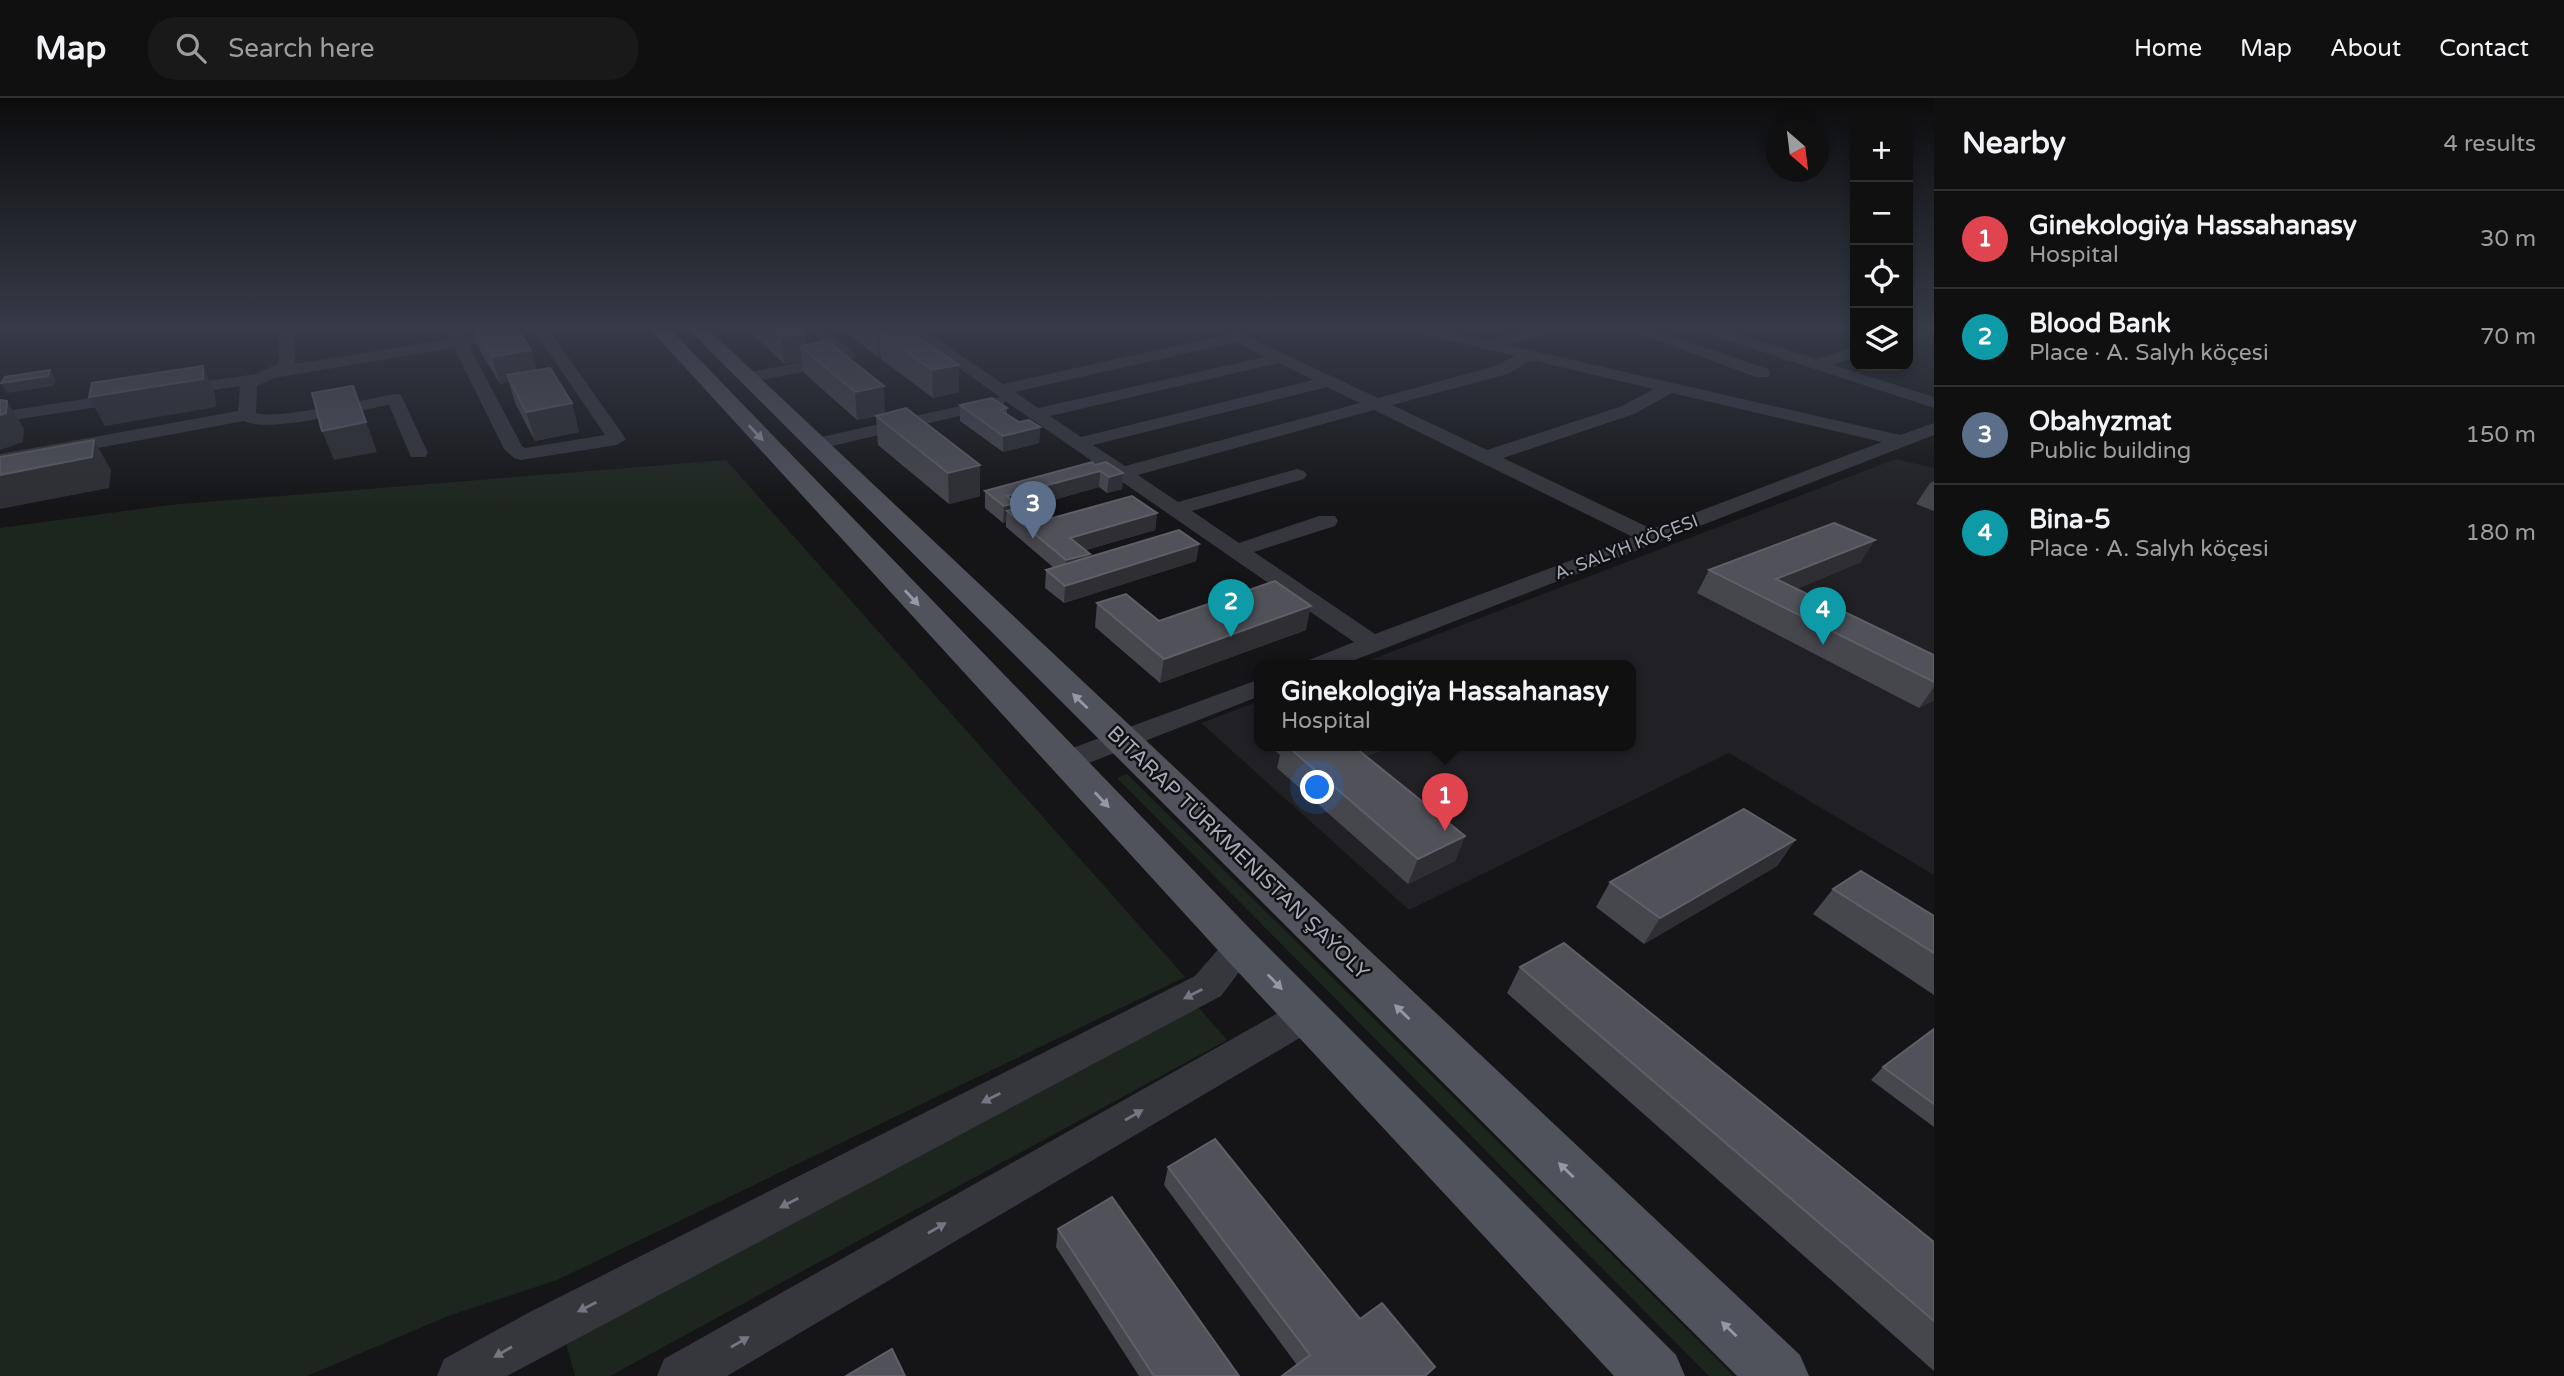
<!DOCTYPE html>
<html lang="en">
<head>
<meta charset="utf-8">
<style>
	body { margin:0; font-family:"Varela Round",sans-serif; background:#19191a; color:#f1f3f6 }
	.controls { position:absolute; right:21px; top:21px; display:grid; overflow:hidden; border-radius:14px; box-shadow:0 4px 10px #0003 }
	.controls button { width:63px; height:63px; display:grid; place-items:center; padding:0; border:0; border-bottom:2px solid #303031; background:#101011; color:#f1f3f6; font:35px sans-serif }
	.compass { position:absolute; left:1766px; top:21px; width:63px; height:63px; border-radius:50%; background:#101011; box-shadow:0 4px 10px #0003; rotate:152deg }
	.you { position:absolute; left:1318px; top:690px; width:24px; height:24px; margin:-18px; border:5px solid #fff; border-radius:50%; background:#1a73e8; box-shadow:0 0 0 10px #1a73e833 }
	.badge { display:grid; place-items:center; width:46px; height:46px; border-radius:50%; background:#2563eb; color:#fff; font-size:23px; font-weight:700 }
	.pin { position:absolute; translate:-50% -58px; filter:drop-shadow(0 2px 4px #0008) }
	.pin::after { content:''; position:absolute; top:37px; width:24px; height:21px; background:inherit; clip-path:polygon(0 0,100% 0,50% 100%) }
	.popup { position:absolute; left:1254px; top:562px; width:382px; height:91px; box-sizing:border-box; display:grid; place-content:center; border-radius:14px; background:#101011; filter:drop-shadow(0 2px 5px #0005); font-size:23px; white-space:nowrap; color:#9c9d9f }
	.popup b { font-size:26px; color:#f1f3f6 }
	.popup::after { content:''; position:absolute; left:50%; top:100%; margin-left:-14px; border:14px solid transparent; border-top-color:#101011 }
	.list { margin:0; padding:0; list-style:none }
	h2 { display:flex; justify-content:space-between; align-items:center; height:91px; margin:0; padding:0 28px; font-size:30px }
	h2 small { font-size:23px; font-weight:400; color:#9c9d9f }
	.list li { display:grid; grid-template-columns:46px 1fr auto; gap:21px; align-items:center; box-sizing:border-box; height:98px; padding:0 28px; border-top:2px solid #303031 }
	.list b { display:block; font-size:26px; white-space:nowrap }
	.list p { margin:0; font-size:23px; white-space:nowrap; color:#9c9d9f }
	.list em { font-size:23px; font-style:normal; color:#9c9d9f }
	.icon { flex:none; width:38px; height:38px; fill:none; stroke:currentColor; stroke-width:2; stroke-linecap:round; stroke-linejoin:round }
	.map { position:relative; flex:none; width:1934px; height:1278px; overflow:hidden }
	header { display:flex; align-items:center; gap:42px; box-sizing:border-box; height:98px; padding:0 35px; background:#101011; border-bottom:2px solid #303031 }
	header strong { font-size:33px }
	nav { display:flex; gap:38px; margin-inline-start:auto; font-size:24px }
	.search { width:490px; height:63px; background:#19191a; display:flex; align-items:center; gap:18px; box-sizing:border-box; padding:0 24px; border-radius:28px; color:#9c9d9f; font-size:26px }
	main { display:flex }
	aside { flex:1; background:#101011 }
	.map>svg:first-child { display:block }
	.built { fill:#212125 }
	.green { fill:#1d261e }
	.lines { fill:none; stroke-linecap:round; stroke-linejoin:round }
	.minor { fill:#36363d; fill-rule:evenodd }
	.major { fill:#51535c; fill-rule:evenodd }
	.wall { fill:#46464d }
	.shaded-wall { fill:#2e2e33 }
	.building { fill:#515159; stroke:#5e5f68; stroke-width:2 }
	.oneway { fill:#9599a6 }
	.oneway2 { fill:#747681 }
	.labels { text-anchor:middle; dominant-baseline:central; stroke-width:5; stroke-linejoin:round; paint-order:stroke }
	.far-street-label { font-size:18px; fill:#a6aab9; stroke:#101012 }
	.street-label { font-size:21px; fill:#a6aab9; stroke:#101012 }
</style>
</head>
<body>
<header>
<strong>Map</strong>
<div class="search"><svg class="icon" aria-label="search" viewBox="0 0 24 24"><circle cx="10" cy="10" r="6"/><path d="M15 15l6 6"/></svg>Search here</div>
<nav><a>Home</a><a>Map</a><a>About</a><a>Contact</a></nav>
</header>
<main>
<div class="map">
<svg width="1934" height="1278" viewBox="0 0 1934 1278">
	<rect width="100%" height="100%" fill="#151517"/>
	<!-- built -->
	<path class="built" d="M1896 361 1934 370V777L1729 655 1409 812 1201 625 1259 603 1260 647H1630V567H1357Z"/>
	<!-- green -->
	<g class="green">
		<path d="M726 362 1185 879 557 1182 448 1218 307 1278H0V430L169 407Z"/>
		<path d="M1127 676 1734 1278H1709L1117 680Z"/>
		<path d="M1198 909 1227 942 610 1278H575L565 1241Z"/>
	</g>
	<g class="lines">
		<!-- minor -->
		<g class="minor">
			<path d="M278 231H294L295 266 450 241 445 231H460L464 239 475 237 483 242 481 245 469 248 522 348 525 350 605 337 533 231H548L626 341 617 347 521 362 514 360 504 351 454 250 274 280 257 288 256 315C278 322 367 301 395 296L401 297 428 355 425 359H411L389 307C359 312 267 336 244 323L0 368V356L238 313 240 288 175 298 166 293 175 288 256 276 279 265Z"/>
			<path d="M808 231H825L856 257 847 265 747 285 741 284 739 280 741 276 838 257Z"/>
			<path d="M904 231H922L1003 286 1225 237 1233 232 1378 300 1496 268 1515 258 1414 234 1412 231H1440L1488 242 1531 231H1557L1555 234 1507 247 1900 337 1934 325V337L1342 567H1305L1309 562 1354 544 1005 303 1003 308 997 309 815 352 808 350 806 346 808 342 1000 299ZM1236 244 1265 259 1038 310 1015 294ZM1531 262 1654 291 1622 308 1487 352 1392 307 1508 276ZM1279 265 1313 282 1081 339 1050 318ZM1327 289 1360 305 1125 368 1093 347ZM1672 295 1882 344 1652 431 1503 360 1634 316ZM1374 312 1633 439 1375 536 1254 454 1335 428 1338 423 1335 418H1319L1239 445 1192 413 1304 381 1307 377 1304 373 1297 371 1178 404 1138 377Z"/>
			<path d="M1627 231H1650L1768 271 1770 275 1768 279H1756Z"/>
			<path d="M1700 231H1723L1816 261 1855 249V259L1833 267 1934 299V310L1702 234Z"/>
			<path d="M1913 231H1934V234L1908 243V233Z"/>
			<path d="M131 294 137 295 140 299 137 303 0 324V314Z"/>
			<path d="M1260 581V598L1076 670 1066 672 1056 670 1052 663 1056 656Z"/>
			<path d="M1241 835 1253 839 1258 849 1221 898 507 1278H437L444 1261 528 1215 1195 878 1229 839Z"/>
			<path d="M1307 902 1320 906 1325 917 1320 928 727 1278H657L664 1261 1294 906Z"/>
		</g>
		<!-- major -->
		<g class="major">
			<path d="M650 231H670L1256 837 1676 1257 1685 1278H1614L1226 861Z"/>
			<path d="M688 231H708L1800 1257 1809 1278H1737Z"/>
		</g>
	</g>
	<!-- wall -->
	<g class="wall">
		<path d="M458 231H517L531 252 537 272 572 305 579 334 535 343 515 305 509 284 500 286 479 251 474 234 460 236Z"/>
		<path d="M747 231H801L805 235 806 246 885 315 980 367V398L949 406 878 347 876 318 857 322 803 274 802 263 784 266Z"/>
		<path d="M842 231H907L959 294 933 300 881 261V259H878Z"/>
		<path d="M960 307 1007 310V316L1019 324 1040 329 1039 345 1003 354 960 323Z"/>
		<path d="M1095 367 1123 375 1122 391 1107 395 1099 389 1032 408 1049 421 1157 415 1155 432 1086 452 1089 459 1199 446 1196 463 1064 505 1045 490 1046 472 1054 470 1006 429V424L1003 425 985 410V393Z"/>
		<path d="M1934 383V413L1916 406 1930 385Z"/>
		<path d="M1861 464 1796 491 1934 557V602L1919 610 1697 495 1709 472Z"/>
		<path d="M1097 505 1159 523 1306 532 1160 585 1095 529Z"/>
		<path d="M1268 647H1381L1379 653 1366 658 1465 738 1455 763 1408 786 1277 670 1280 657Z"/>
		<path d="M1795 742 1777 768 1644 846 1596 809 1610 784Z"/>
		<path d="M1833 791 1934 818V897L1813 816Z"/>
		<path d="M1520 869 1934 1144V1273L1507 895Z"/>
		<path d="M1934 931V1029L1871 982 1883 969Z"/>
		<path d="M1168 1069 1360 1221 1297 1267 1164 1087Z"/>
		<path d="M1058 1131 1239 1278H1139L1056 1149Z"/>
	</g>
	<!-- shaded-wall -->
	<g class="shaded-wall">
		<path d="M150 231H183L152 236Z"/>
		<path d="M459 231H473L474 234 460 236Z"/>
		<path d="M884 231H901L879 234 881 259H878L876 233Z"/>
		<path d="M805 235 807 253 800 248 802 263 784 266 781 239Z"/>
		<path d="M531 252 539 279 507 277 509 284 500 286 492 259Z"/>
		<path d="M959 267V294L933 300 932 272Z"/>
		<path d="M203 268 215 296 216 309 105 328 89 299Z"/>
		<path d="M50 272 56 282 53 288 7 295 1 285Z"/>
		<path d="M353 288 377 354 334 362 322 333Z"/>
		<path d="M884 288 885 316 857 322 855 294Z"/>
		<path d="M7 303 24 331 23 344 0 352V317Z"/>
		<path d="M572 305 579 334 535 343 526 314Z"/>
		<path d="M1040 329 1039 345 1003 354V338Z"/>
		<path d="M94 342 111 372 109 390 0 411V377Z"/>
		<path d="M980 367V398L949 406 948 375Z"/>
		<path d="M1100 373 1099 389 1015 413H1007L1006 424 1003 425 1004 408 1007 398Z"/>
		<path d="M1123 375 1122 391 1107 395 1109 379Z"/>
		<path d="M1157 415 1155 432 1069 457 1070 440Z"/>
		<path d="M1875 442 1861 464 1769 502 1776 481Z"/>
		<path d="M1199 446 1196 463 1064 505 1065 488Z"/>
		<path d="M1090 456 1088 473 1065 480 1066 462Z"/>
		<path d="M1311 508 1306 532 1160 585 1164 561Z"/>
		<path d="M1934 589V602L1919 610Z"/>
		<path d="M1347 647H1381L1379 653 1340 669Z"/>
		<path d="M1465 738 1455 763 1408 786 1418 761Z"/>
		<path d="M1795 742 1777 768 1644 846 1660 820Z"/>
	</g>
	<!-- building -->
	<g class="building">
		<path d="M475 231H517L531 252 492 259Z"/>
		<path d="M772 231H801L805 235 781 239Z"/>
		<path d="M895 231H907L959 267 932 272 879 234Z"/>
		<path d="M827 243 884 288 855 294 800 248Z"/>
		<path d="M203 268V281L89 299 92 285Z"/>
		<path d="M550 270 572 305 526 314 507 277Z"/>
		<path d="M50 272 48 278 1 285 5 279Z"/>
		<path d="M353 288 366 324 322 333 312 295Z"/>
		<path d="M992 300 1007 310 1000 312 1019 324 1029 322 1040 329 1003 338 960 307Z"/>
		<path d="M0 302 7 303 6 315 0 317Z"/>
		<path d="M906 310 980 367 948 375 876 318Z"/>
		<path d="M94 342 92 359 0 377V359Z"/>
		<path d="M1092 364 1095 367 1106 364 1123 375 1109 379 1100 373 1007 398 1015 405 1004 408 985 393Z"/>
		<path d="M1132 398 1157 415 1070 440 1090 456 1066 462 1007 413 1031 406 1049 421Z"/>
		<path d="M1834 425 1875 442 1776 481 1934 557V584L1709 472Z"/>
		<path d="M1179 432 1199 446 1065 488 1046 472Z"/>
		<path d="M1275 483 1311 508 1164 561 1097 505 1126 496 1159 523Z"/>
		<path d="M1286 647H1352L1465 738 1418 761Z"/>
		<path d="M1744 711 1795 742 1660 820 1610 784Z"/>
		<path d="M1861 773 1934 818V855L1833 791Z"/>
		<path d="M1564 845 1934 1144V1223L1520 869Z"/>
		<path d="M1934 931V1006L1883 969Z"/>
		<path d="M1215 1041 1360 1221 1382 1205 1435 1269 1425 1278H1282L1310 1257 1168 1069Z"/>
		<path d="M1112 1099 1239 1278H1154L1058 1131Z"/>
		<path d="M892 1251 905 1278H846Z"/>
	</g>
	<!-- one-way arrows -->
	<defs><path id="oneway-solid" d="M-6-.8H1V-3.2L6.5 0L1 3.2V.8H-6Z" transform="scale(1.75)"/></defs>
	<g class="oneway">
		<use href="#oneway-solid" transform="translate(756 335) rotate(47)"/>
		<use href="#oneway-solid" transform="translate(912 500) rotate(47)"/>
		<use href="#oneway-solid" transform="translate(1080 603) rotate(-136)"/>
		<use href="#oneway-solid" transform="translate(1102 702) rotate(47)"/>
		<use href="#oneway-solid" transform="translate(1275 884) rotate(46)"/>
		<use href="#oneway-solid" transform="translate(1402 914) rotate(-136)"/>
		<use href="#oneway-solid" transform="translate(1566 1072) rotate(-136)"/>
		<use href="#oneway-solid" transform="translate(1729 1231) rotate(-136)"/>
	</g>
	<g class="oneway2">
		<use href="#oneway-solid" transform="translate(1193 896) rotate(153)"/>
		<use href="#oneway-solid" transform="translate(991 1000) rotate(153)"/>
		<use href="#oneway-solid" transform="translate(1134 1017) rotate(-30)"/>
		<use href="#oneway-solid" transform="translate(789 1105) rotate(153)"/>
		<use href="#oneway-solid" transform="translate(937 1130) rotate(-30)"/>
		<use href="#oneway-solid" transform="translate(587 1209) rotate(153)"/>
		<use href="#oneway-solid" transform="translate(740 1244) rotate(-30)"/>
		<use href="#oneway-solid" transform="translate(503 1254) rotate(150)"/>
	</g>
	<!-- sky -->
	<linearGradient id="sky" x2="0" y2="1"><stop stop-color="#0c0c0d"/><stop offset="0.56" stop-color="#353b47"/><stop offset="1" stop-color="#353b47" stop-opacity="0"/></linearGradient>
	<rect width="1934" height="410" fill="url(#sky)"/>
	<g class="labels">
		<!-- far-street labels -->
		<g class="far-street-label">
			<text transform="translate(1626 449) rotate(-21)">A. SALYH KÖÇESI</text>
		</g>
		<!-- street labels -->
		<g class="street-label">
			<text transform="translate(1238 755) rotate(44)">BITARAP TÜRKMENISTAN ŞAÝOLY</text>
		</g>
	</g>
</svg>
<div class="controls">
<button>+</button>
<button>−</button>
<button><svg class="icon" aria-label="locate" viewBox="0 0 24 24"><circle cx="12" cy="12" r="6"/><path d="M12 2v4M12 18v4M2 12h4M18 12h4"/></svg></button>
<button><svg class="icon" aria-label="layers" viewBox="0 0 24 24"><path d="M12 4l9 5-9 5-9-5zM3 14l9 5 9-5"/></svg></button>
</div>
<svg class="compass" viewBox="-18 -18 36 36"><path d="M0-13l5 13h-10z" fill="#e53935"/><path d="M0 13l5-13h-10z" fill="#9c9d9f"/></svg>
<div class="you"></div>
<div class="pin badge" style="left:1445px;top:733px;background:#e0444e">1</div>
<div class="popup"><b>Ginekologiýa Hassahanasy</b>Hospital</div>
<div class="pin badge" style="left:1231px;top:539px;background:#0f9aa8">2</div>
<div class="pin badge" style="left:1033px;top:441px;background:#5c6f8a">3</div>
<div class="pin badge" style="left:1823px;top:547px;background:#0f9aa8">4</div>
</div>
<aside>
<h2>Nearby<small>4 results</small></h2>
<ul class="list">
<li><span class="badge" style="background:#e0444e">1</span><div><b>Ginekologiýa Hassahanasy</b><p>Hospital</p></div><em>30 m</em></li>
<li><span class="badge" style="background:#0f9aa8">2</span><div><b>Blood Bank</b><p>Place · A. Salyh köçesi</p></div><em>70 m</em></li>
<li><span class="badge" style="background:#5c6f8a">3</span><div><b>Obahyzmat</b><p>Public building</p></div><em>150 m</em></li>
<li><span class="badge" style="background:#0f9aa8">4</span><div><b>Bina-5</b><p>Place · A. Salyh köçesi</p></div><em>180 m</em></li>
</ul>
</aside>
</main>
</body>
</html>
